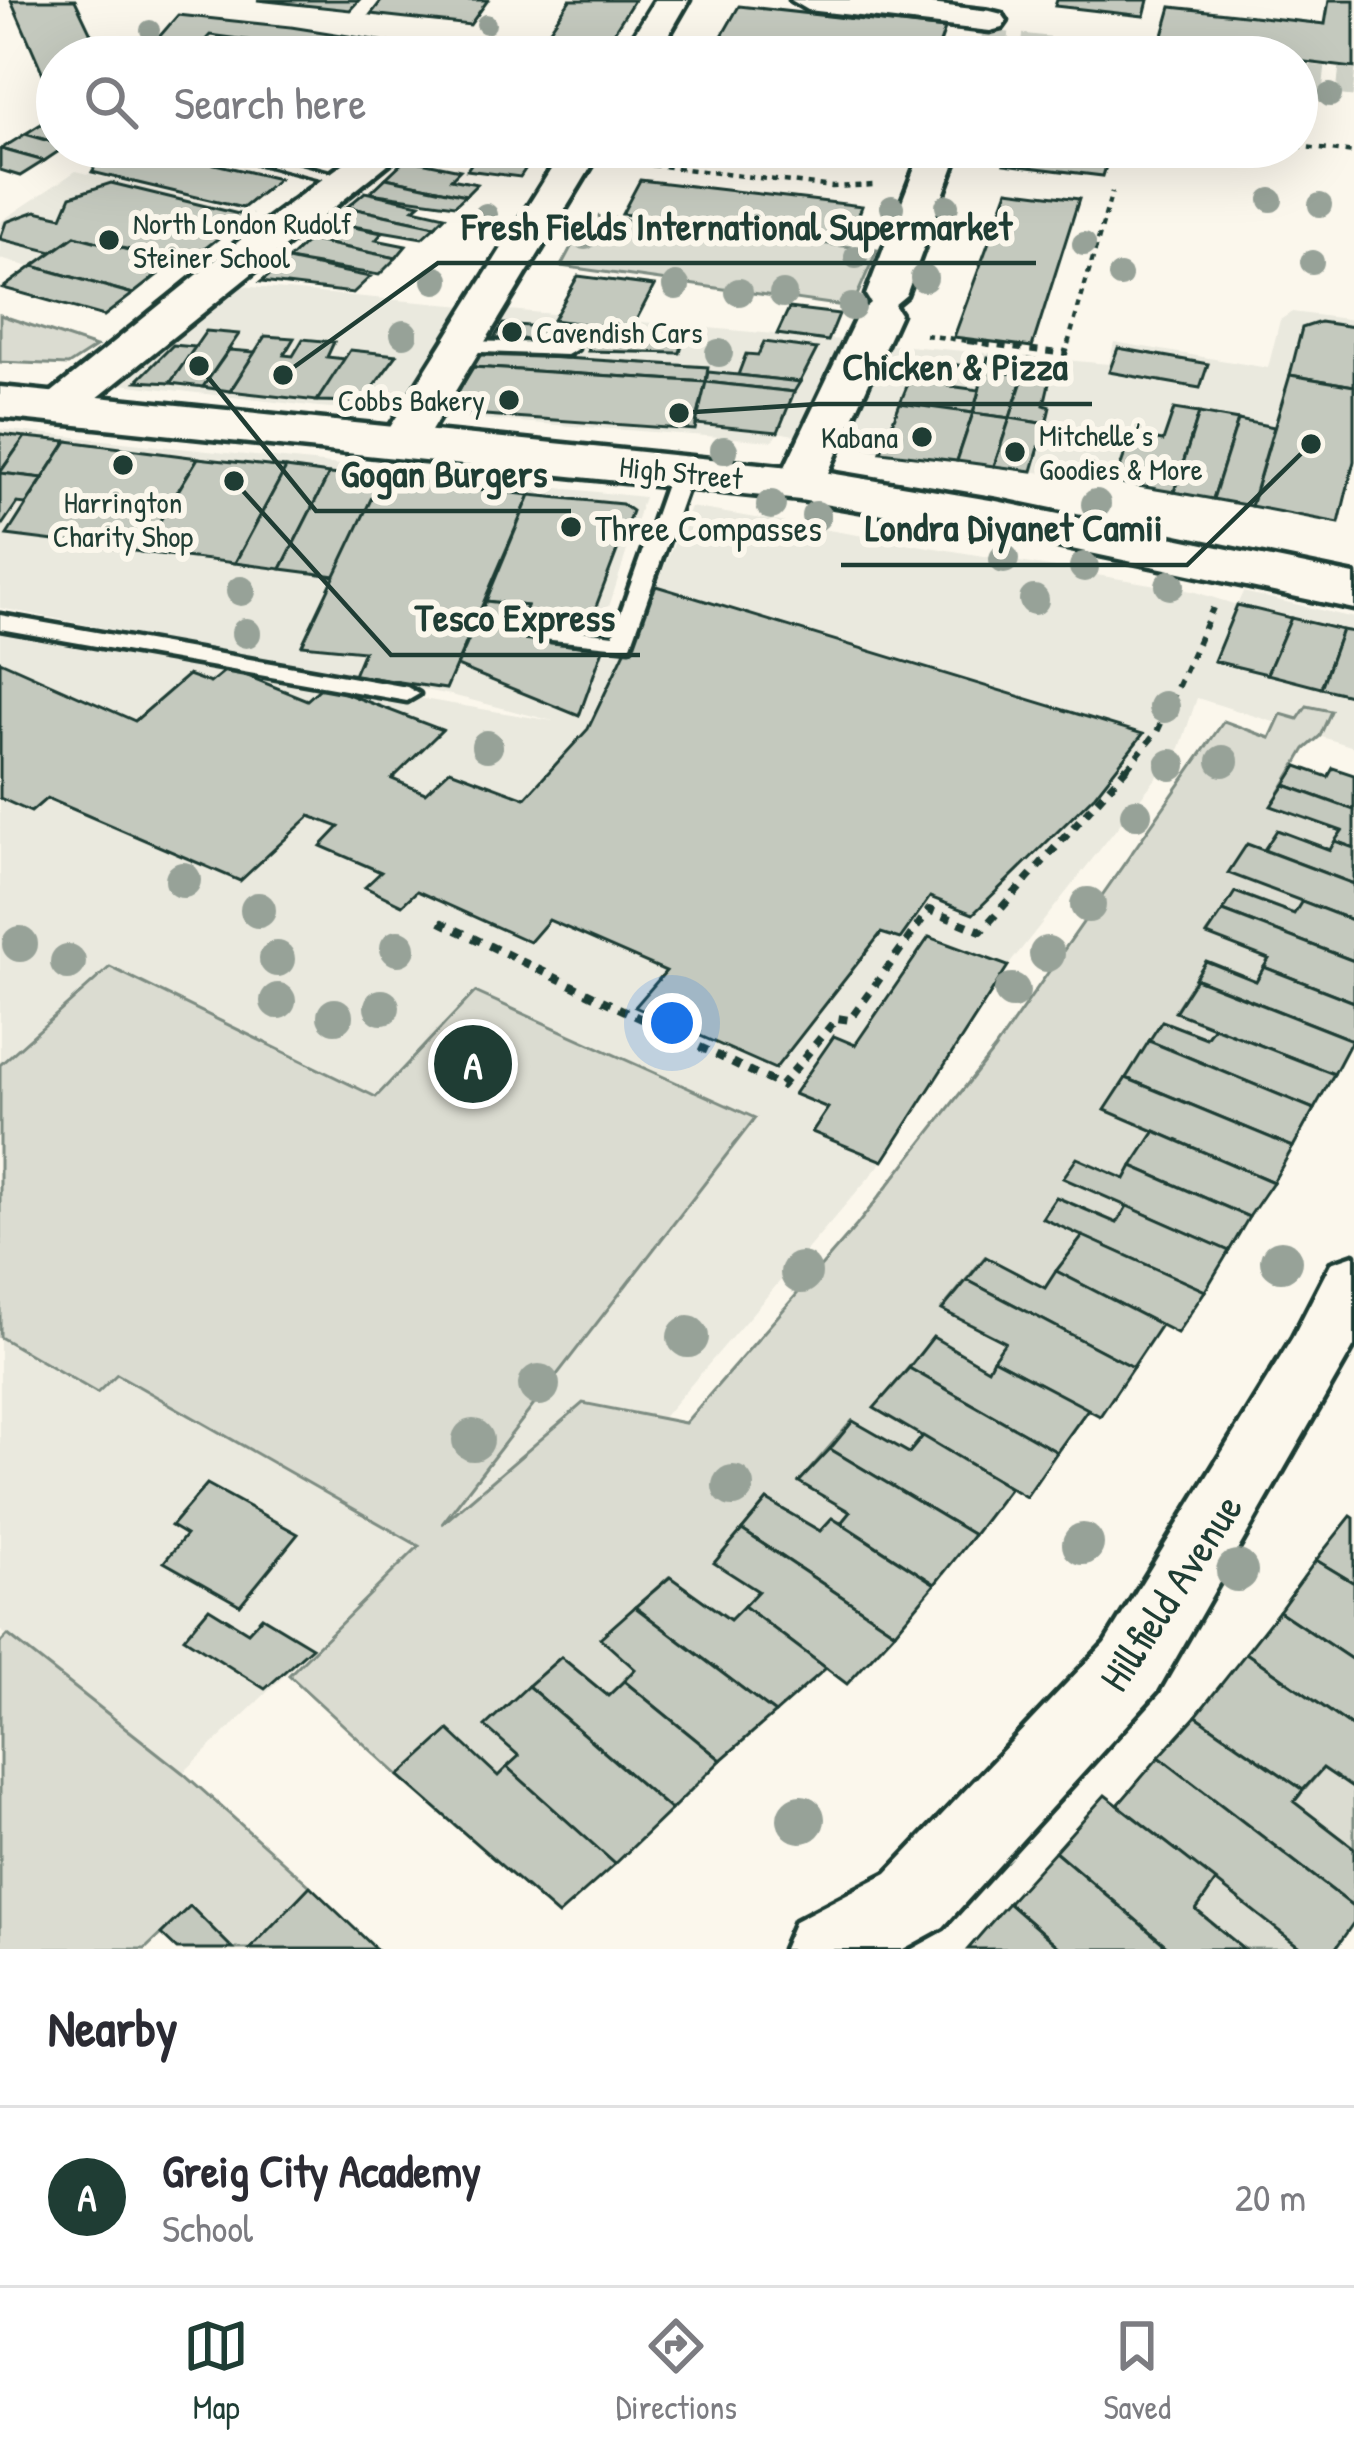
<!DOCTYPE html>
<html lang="en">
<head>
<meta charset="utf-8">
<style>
	body { margin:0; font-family:"Patrick Hand",sans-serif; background:#f2f2f3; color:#2b2b33 }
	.you { position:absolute; left:672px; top:1023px; width:42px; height:42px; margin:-30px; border:9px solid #fff; border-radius:50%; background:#1a73e8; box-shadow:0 0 0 18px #1a73e833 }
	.badge { display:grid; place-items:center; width:78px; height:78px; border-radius:50%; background:#1f3d34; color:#fff; font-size:39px; font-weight:700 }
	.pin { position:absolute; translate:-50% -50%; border:6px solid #fff; box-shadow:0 3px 12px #0006 }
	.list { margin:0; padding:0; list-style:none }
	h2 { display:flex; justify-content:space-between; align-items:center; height:156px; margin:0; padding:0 48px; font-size:51px }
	h2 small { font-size:39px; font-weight:400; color:#7c7c81 }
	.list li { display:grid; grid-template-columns:78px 1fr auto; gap:36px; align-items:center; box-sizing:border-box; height:180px; padding:0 48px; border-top:3px solid #e1e1e2 }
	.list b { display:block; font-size:45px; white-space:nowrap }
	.list p { margin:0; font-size:39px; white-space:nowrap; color:#7c7c81 }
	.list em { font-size:39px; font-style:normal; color:#7c7c81 }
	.icon { flex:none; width:66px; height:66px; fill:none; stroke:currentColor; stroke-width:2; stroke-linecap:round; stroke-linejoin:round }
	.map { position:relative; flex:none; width:1354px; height:1949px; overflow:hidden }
	.search { position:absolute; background:#fff; box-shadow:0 12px 48px #0002; left:36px; right:36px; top:36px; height:132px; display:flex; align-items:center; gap:30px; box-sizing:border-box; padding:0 42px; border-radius:66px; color:#7c7c81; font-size:45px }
	.sheet { height:336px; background:#fff }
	nav { display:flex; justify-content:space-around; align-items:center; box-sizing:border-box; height:168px; border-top:3px solid #e1e1e2; background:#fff; font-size:33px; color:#7c7c81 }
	nav a { display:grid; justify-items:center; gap:6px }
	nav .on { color:#1f3d34 }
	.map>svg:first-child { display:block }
	.built { fill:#eae9de }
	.green { fill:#dbdcd1; stroke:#7d8c82; stroke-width:3 }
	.building { fill:#c4c9be; stroke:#1f3d34; stroke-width:3 }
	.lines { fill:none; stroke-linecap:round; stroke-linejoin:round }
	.pedestrian-tunnel { stroke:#cfd2c7; stroke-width:27; stroke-dasharray:27 14; stroke-linecap:butt }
	.service-casing { stroke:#1f3d34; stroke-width:9 }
	.minor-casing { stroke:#1f3d34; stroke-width:9 }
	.primary-casing { stroke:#1f3d34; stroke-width:9 }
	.path-far2 { stroke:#1f3d34; stroke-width:4.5; stroke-dasharray:6 6; stroke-linecap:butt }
	.path-far1 { stroke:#1f3d34; stroke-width:6; stroke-dasharray:8 8; stroke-linecap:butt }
	.path { stroke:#1f3d34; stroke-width:8; stroke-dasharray:9 9; stroke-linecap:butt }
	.service { fill:#fbf7ec; fill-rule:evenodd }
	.minor { fill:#fbf7ec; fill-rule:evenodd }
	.primary { fill:#fbf7ec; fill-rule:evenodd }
	.tree { fill:#97a298 }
	.poi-dot { fill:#1f3d34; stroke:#fbf7ec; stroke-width:4.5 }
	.labels { text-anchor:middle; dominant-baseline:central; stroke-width:12; stroke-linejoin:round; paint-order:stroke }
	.far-poi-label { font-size:30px; fill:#1f3d34; stroke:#fbf7ec; text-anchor:start }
	.far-street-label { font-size:30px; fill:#1f3d34; stroke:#fbf7ec }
	.poi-label { font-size:36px; fill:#1f3d34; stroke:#fbf7ec; text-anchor:start }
	.near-street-label { font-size:42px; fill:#1f3d34; stroke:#fbf7ec }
	.leader { fill:none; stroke:#1f3d34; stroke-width:4.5 }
	.callout-dot { fill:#1f3d34; stroke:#fbf7ec; stroke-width:4.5 }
	.callout-label { font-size:39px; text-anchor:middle; font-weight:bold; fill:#1f3d34; stroke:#fbf7ec; stroke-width:12; stroke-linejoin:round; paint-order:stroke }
</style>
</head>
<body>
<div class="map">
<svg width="1354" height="1949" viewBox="0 0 1354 1949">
	<rect width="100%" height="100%" fill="#fbf7ec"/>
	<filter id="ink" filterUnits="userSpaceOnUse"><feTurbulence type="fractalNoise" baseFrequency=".00833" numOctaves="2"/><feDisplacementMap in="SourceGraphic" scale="24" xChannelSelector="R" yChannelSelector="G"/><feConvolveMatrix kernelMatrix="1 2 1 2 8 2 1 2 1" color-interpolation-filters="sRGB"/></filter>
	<g filter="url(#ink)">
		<!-- built -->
		<g class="built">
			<path d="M76 171 254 214 185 264 174 262 133 294 0 259V222Z"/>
			<path d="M241 286 1109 364 1114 342 1268 368 1280 320 1292 312 1354 320V461L1339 523 1115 482 881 452 778 432 773 441 319 407 120 384 123 374Z"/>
			<path d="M0 429 644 497 603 626 637 629 690 507 1192 591 1237 605 1243 592 1354 618V747L1197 698 1180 748 1008 966 883 1161 660 1421 583 1403 436 1530 183 1773 0 1630V627L553 721 451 695 0 608Z"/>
		</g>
		<!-- green -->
		<g class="green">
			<path d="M588 215 877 250 852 307 561 266Z"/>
			<path d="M0 315 96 347 68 365 0 362Z"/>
			<path d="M1307 706 1331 711 1320 736 1305 749 1272 805 1342 831 1330 850 1278 831 1264 850 1302 901 1294 914 1236 892 1207 934 1269 959 1256 981 1206 962 1175 1011 1214 1027 1206 1038 1162 1021 1106 1109 1155 1131 1125 1179 1064 1178 1127 1206 1117 1223 1043 1218 1083 1236 1045 1288 985 1257 942 1309 1005 1342 988 1369 933 1338 875 1408 923 1436 909 1453 852 1421 800 1481 850 1512 841 1523 831 1519 820 1531 767 1500 715 1563 758 1591 731 1620 669 1577 601 1638 635 1669 608 1696 561 1657 486 1726 519 1756 498 1776 449 1731 399 1776 289 1675 419 1546 117 1374 97 1393 0 1337V1065L110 967 376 1097 475 992 755 1118 442 1524 583 1403 685 1423 857 1225 994 1050 1224 721 1270 738 1281 714 1298 719Z"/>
			<path d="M8 1635 183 1773 310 1886 250 1949H233L190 1906 145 1949H0V1643Z"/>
			<path d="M1323 1768 1354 1789V1848L1294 1802Z"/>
			<path d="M1216 1881 1302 1949H1244L1196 1910Z"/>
		</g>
		<!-- building -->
		<g class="building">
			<path d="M11 0H75L102 57H57V106Z"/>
			<path d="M257 0H359L350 10Z"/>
			<path d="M382 0H488L470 25 371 14Z"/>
			<path d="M570 0H634L598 57H531Z"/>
			<path d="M1057 0H1148L1144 16 1055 6Z"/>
			<path d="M1329 0H1354V68L1297 61V57L1160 46 1171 7 1325 24Z"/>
			<path d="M739 6 945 29 935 57H863L867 48 793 40 784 56 710 57Z"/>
			<path d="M178 15 291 27 451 52 447 57H372L210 35 197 49 164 56 153 44Z"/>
			<path d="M54 116 57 143 25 134Z"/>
			<path d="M25 134 57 143V147H65L44 161 1 149Z"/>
			<path d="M126 147H142L279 179 243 208 92 172 102 155Z"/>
			<path d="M482 147H540L520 177 467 170Z"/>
			<path d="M840 147H903L898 162 837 156Z"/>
			<path d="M1010 147H1112L1103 176 1004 164Z"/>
			<path d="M0 150 1 149 44 161 20 176 0 170Z"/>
			<path d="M406 159 460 170 451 179 477 184 466 195 386 178Z"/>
			<path d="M386 178 466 195 455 205 370 193Z"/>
			<path d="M640 180 862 206 849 241 622 214Z"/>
			<path d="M111 183 247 216 185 264 75 236 52 252 0 239 6 222 36 211 62 217 71 196Z"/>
			<path d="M1008 190 1079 199 1032 347 954 337Z"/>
			<path d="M365 192 420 204 414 209 445 216 435 226 347 207Z"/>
			<path d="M347 207 435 226 422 238 329 222Z"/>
			<path d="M329 222 382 233 376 240 406 246 396 258 309 240Z"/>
			<path d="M75 236 174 262 133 294 33 266Z"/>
			<path d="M309 240 396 258 379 275 288 260Z"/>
			<path d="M288 260 340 271 370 277 353 293 261 282Z"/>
			<path d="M33 266 133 294 104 316 3 288Z"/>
			<path d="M578 276 654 286 631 330 553 320Z"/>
			<path d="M789 308 839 314 828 341 777 334Z"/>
			<path d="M1320 322 1354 327V386L1290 375 1302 328Z"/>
			<path d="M503 324 684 338 680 353 588 351 589 346 493 340Z"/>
			<path d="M206 331 239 334 203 387 170 383Z"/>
			<path d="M265 336 294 338 284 355 293 356 303 339 334 342 327 357 345 359 317 401 230 391Z"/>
			<path d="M764 342 817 349 800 382 738 375 746 354 758 355Z"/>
			<path d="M173 345 195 347 170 383 137 381Z"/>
			<path d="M1118 348 1208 364 1200 388 1109 372Z"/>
			<path d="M229 350 255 352 230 391 203 387Z"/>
			<path d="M350 350 397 355 362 402 317 401Z"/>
			<path d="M481 353 708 367 706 382 472 367Z"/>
			<path d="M988 357 1001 359 998 372 1023 375 1010 418 973 413Z"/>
			<path d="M1029 359 1054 362 1044 405 1050 407 1046 424 1010 418Z"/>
			<path d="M918 360 958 365 949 386 979 390 973 413 900 403Z"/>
			<path d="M472 367 706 382 695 430 457 413 450 408Z"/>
			<path d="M708 372 738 375 800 382 794 392 706 382Z"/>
			<path d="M1290 375 1354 386V461L1339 523 1251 506Z"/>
			<path d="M706 382 794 392 778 432 696 424Z"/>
			<path d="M900 403 973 413 957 461 881 452Z"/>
			<path d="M1174 409 1199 413 1174 492 1115 482 1131 436 1163 441Z"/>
			<path d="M973 413 1010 418 994 466 957 461Z"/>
			<path d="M1199 413 1238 420 1213 499 1174 492Z"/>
			<path d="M1010 418 1046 424 1032 471 994 466Z"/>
			<path d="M1238 420 1274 427 1251 506 1213 499Z"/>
			<path d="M0 434 25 437 0 472Z"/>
			<path d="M25 437 67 441 43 478 0 473Z"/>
			<path d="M67 441 198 458 141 552 7 535Z"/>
			<path d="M198 458 286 468 235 563 141 552Z"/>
			<path d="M286 468 329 474 281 569 235 563Z"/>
			<path d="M0 473 43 478 26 504 17 503 0 528Z"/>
			<path d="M329 474 381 478 336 576 281 569Z"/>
			<path d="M381 478 530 495 446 689 354 675 364 651 302 645Z"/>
			<path d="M530 495 622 504 632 511 586 633 520 625 527 606 486 601Z"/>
			<path d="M656 586 1143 734 1095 795 973 914 930 897 900 939 881 933 775 1069 635 1007 666 971 549 920 530 942 417 891 402 905 365 887 381 872 321 846 339 827 310 816 240 881 47 798 31 812 0 798V661L135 721 188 675 210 683 228 668 307 700 324 685 442 730 392 779 425 793 450 770 525 798 588 729Z"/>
			<path d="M486 601 527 606 514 638 603 649 579 716 457 666Z"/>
			<path d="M1237 605 1291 618 1267 674 1214 661Z"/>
			<path d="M1291 618 1342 630 1321 688 1267 674Z"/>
			<path d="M1342 630 1354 632V696L1321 688Z"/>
			<path d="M1297 766 1328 777 1333 768 1354 775V810L1285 785Z"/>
			<path d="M1285 785 1354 810V848L1335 841 1342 831 1271 806Z"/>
			<path d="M1277 830 1330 850 1335 841 1354 848V884L1264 850Z"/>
			<path d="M1247 844 1354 884V921L1228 873Z"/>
			<path d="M1235 892 1294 914 1302 901 1354 921V961L1223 911Z"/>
			<path d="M1223 911 1354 961V1002L1264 967 1269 959 1207 935Z"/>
			<path d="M929 937 1008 966 883 1161 812 1132 828 1108 794 1094 834 1036 855 1045Z"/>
			<path d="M1206 961 1256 981 1264 967 1354 1002V1037L1352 1040 1195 978Z"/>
			<path d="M1196 979 1352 1040 1334 1074 1175 1012Z"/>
			<path d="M1162 1021 1206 1038 1214 1027 1334 1074 1314 1109 1149 1041Z"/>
			<path d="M1149 1041 1314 1109 1293 1147 1126 1078Z"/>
			<path d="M1126 1078 1293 1147 1273 1182 1105 1110Z"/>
			<path d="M1155 1131 1273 1182 1249 1217 1132 1166Z"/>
			<path d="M1077 1158 1125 1179 1132 1166 1249 1217 1229 1251 1063 1178Z"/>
			<path d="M1056 1197 1117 1223 1127 1206 1229 1251 1205 1291 1042 1218Z"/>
			<path d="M1083 1236 1205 1291 1177 1333 1056 1271Z"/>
			<path d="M986 1257 1045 1288 1056 1271 1161 1325 1133 1367 967 1280Z"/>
			<path d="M967 1280 1133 1367 1100 1416 993 1359 1005 1342 942 1310Z"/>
			<path d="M933 1337 988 1369 993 1359 1088 1409 1057 1452 909 1368Z"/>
			<path d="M909 1368 1057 1452 1026 1497 874 1408Z"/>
			<path d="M853 1421 909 1453 923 1436 1010 1488 974 1535 830 1449Z"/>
			<path d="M830 1449 974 1535 935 1584 841 1523 850 1512 799 1482Z"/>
			<path d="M207 1484 298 1534 240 1605 164 1562 186 1535 171 1526Z"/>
			<path d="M767 1500 820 1531 832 1518 935 1584 895 1632 742 1530Z"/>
			<path d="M1351 1516 1354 1518V1583L1316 1560Z"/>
			<path d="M742 1530 895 1632 847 1684 744 1606 758 1591 714 1563Z"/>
			<path d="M1316 1560 1354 1583V1661L1279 1611Z"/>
			<path d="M670 1577 730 1620 744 1606 826 1668 775 1713 635 1607Z"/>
			<path d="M635 1607 775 1713 721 1760 624 1681 635 1669 600 1638Z"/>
			<path d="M209 1608 248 1632 262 1617 312 1647 265 1689 184 1638Z"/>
			<path d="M1279 1611 1354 1661V1728L1246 1653Z"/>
			<path d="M1246 1653 1354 1728V1789L1323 1768 1303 1790 1196 1716Z"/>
			<path d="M561 1657 608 1696 624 1681 721 1760 671 1810 528 1686Z"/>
			<path d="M528 1686 671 1810 615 1864 507 1767 519 1756 485 1726Z"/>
			<path d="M1196 1716 1303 1790 1294 1802 1354 1848V1907L1159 1757Z"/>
			<path d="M449 1730 498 1776 507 1767 615 1864 558 1915 399 1776Z"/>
			<path d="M1159 1757 1354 1907V1922L1335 1949H1302L1118 1805Z"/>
			<path d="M1105 1795 1216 1881 1196 1910 1244 1949H1170L1055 1851Z"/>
			<path d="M1055 1851 1170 1949H1061L1008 1903Z"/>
			<path d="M310 1886 376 1949H250Z"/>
			<path d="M1008 1903 1061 1949H968Z"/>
			<path d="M190 1906 233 1949H177L161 1934Z"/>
		</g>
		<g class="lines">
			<!-- pedestrian-tunnel -->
			<g class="pedestrian-tunnel">
				<path d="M981 43 1114 57"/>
				<path d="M1297 77 1354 83"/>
			</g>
			<!-- service casing -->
			<g class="service-casing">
				<g id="service">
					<path d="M197 147H229L357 180 348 185Z"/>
					<path d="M461 341 567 343 577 349 567 355 454 351 451 347Z"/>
					<path d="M681 467 692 473 630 648 542 639 538 634 542 629 550 627 613 635 670 473Z"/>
					<path d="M0 615 407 687 419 694 407 701 0 629Z"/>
				</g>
			</g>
			<!-- minor casing -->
			<g class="minor-casing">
				<g id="minor">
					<path d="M655 0H689L656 57H620Z"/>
					<path d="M791 0H896L990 11 1002 14 1007 21 1002 28 990 31 808 10Z"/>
					<path d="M366 147H409L76 415 61 419 46 415 39 406 46 397 244 237Z"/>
					<path d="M565 147H603L417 454 401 458 385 454 379 445Z"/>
					<path d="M923 147H961L906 295 894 305 900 314 823 484 816 494 800 498 784 494 777 484 858 314 871 303 866 295Z"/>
					<path d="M1354 1255V1346L1157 1691 943 1927 903 1949H783L795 1921 887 1873 1105 1643 1293 1337 1331 1263Z"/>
				</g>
			</g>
			<!-- primary casing -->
			<g class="primary-casing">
				<path id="primary" d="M0 387 800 468 996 501 1354 575V609L996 533 800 500 0 417Z"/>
			</g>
			<!-- path-far2 -->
			<g class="path-far2">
				<path d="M803 57 806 50 836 54"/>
				<path d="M1297 146 1354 153"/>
				<path d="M628 162 832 187 875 185"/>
				<path d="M925 335 989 344"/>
				<path d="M1068 344 1112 192"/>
			</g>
			<!-- path-far1 -->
			<g class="path-far1">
				<path d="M967 341 1065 354 1069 341"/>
				<path d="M1127 768 1157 732 1213 608"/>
			</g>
			<!-- path -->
			<path class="path" d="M440 922 781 1086 837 1018 850 1020 929 910 981 931 1129 765"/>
			<!-- service -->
			<use href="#service" class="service"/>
			<!-- minor -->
			<use href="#minor" class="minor"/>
			<!-- primary -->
			<use href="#primary" class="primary"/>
		</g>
		<!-- trees -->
		<g class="tree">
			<circle cx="486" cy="24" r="10"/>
			<circle cx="150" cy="30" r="10"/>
			<circle cx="1330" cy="95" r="12"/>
			<circle cx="1271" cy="200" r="12"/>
			<circle cx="1320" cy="205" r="12"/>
			<circle cx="947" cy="206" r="12"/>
			<circle cx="892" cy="207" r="12"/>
			<circle cx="486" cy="215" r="12"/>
			<circle cx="585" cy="238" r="12"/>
			<circle cx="1084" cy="244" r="12"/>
			<circle cx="856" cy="257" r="12"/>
			<circle cx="1312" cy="262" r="12"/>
			<circle cx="1120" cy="276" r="12"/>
			<circle cx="924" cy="278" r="14"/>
			<circle cx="436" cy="280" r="14"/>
			<circle cx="676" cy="286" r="14"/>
			<circle cx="739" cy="292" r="14"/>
			<circle cx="783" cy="294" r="14"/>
			<circle cx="852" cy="307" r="14"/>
			<circle cx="404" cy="334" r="14"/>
			<circle cx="719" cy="353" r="14"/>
			<circle cx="724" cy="450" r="14"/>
			<circle cx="1096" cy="504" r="15"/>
			<circle cx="771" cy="505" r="15"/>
			<circle cx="816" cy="516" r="15"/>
			<circle cx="1004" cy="559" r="15"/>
			<circle cx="1084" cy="567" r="15"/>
			<circle cx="1170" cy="585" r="15"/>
			<circle cx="241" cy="591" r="15"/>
			<circle cx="1034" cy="600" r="15"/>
			<circle cx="246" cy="633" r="15"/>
			<circle cx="1164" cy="707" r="16"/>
			<circle cx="487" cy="746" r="16"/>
			<circle cx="1223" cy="761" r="16"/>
			<circle cx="1171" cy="765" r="16"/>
			<circle cx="1136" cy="814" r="16"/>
			<circle cx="183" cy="880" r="18"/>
			<circle cx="1088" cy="905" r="18"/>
			<circle cx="258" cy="910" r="18"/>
			<circle cx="20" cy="944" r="18"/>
			<circle cx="398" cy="948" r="18"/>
			<circle cx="1047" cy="954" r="18"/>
			<circle cx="277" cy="959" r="18"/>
			<circle cx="68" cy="962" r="18"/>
			<circle cx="1012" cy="991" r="18"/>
			<circle cx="278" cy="1001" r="18"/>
			<circle cx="382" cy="1007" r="18"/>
			<circle cx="335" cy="1016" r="18"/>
			<circle cx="1281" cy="1261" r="21"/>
			<circle cx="801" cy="1273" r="21"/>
			<circle cx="688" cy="1337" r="21"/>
			<circle cx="539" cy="1385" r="21"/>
			<circle cx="473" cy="1440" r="21"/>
			<circle cx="733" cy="1486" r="21"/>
			<circle cx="1083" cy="1544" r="21"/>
			<circle cx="1237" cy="1571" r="21"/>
			<circle cx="801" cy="1819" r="24"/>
		</g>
	</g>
	<!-- markers -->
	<g class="poi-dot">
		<circle cx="109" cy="240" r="12"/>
		<circle cx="512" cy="332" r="12"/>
		<circle cx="509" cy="400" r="12"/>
		<circle cx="922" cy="437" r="12"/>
		<circle cx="1015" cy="452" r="12"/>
		<circle cx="123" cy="465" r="12"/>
		<circle cx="571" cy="527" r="12"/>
	</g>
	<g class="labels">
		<!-- far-poi labels -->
		<g class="far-poi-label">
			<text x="133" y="223">North London Rudolf<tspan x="133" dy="34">Steiner School</tspan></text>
			<text x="536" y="332">Cavendish Cars</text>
			<text x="485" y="400" text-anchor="end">Cobbs Bakery</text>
			<text x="1039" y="435">Mitchelle’s<tspan x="1039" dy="34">Goodies &amp; More</tspan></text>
			<text x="898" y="437" text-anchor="end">Kabana</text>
			<text x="123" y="502" text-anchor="middle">Harrington<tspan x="123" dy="34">Charity Shop</tspan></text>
		</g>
		<!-- far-street labels -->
		<g class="far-street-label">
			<text transform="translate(681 472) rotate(6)">High Street</text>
		</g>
		<!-- poi labels -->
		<g class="poi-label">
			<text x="595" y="527">Three Compasses</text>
		</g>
		<!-- near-street labels -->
		<g class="near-street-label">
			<text transform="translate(1170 1592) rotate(-57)">Hillfield Avenue</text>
		</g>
	</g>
	<!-- callouts -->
	<path class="leader" d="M283 375L438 263H1036M679 413L818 404H1092M199 366L316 511H571M1311 444L1187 565H841M234 481L391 655H640"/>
	<g class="callout-dot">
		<circle cx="283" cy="375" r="12"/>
		<circle cx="679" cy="413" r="12"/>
		<circle cx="199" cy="366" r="12"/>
		<circle cx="1311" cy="444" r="12"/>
		<circle cx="234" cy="481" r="12"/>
	</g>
	<g class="callout-label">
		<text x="737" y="240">Fresh Fields International Supermarket</text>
		<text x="955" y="380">Chicken &amp; Pizza</text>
		<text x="444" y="487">Gogan Burgers</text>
		<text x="1014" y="541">Londra Diyanet Camii</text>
		<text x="515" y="631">Tesco Express</text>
	</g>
</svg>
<div class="you"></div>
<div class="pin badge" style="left:473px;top:1064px">A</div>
<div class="search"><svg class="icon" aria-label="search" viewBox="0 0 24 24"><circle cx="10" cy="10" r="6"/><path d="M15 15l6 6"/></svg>Search here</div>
</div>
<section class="sheet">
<h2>Nearby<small></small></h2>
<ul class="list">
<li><span class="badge">A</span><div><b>Greig City Academy</b><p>School</p></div><em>20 m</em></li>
</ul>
</section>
<nav>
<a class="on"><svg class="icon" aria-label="map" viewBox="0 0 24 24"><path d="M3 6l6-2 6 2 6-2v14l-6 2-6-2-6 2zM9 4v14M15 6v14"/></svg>Map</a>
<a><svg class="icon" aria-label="directions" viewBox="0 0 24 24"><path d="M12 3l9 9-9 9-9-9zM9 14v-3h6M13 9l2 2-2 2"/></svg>Directions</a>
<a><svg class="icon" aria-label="saved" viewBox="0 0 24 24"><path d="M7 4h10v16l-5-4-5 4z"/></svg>Saved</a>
</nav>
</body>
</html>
